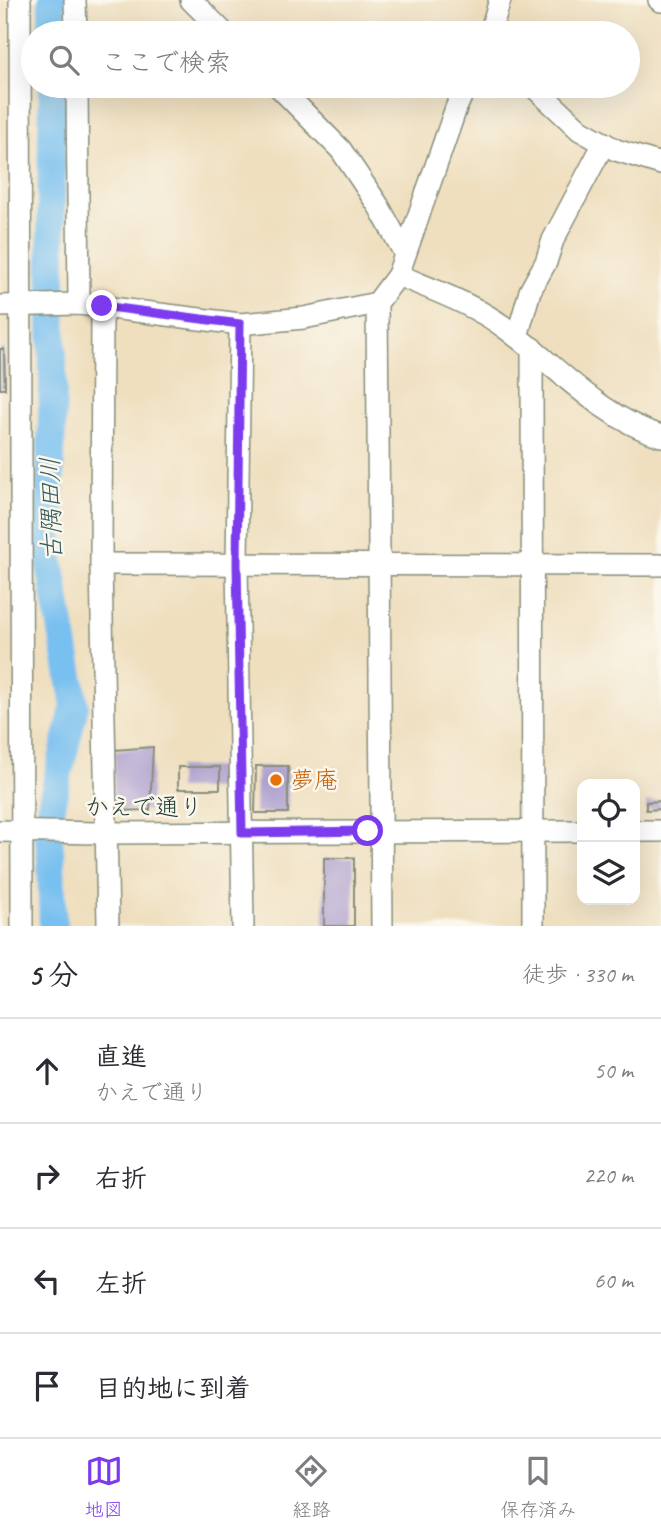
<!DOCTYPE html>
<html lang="ja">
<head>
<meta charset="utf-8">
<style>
	body { margin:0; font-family:Caveat,"Klee One",sans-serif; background:#f7f7f7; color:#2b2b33 }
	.controls { position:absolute; right:21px; bottom:21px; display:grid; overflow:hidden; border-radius:14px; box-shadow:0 7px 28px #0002 }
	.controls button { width:63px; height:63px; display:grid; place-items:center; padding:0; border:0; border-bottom:2px solid #e1e1e2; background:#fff; color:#2b2b33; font:35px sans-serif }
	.stop { position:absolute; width:21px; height:21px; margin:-16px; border:5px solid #7c3aed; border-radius:50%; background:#fff }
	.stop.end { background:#7c3aed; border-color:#fff; box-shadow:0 2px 7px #0008 }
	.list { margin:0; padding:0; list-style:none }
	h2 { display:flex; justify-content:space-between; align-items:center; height:91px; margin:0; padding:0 28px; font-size:30px }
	h2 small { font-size:23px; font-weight:400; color:#7c7c81 }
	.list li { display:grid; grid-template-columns:46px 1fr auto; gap:21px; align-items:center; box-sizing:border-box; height:105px; padding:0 28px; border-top:2px solid #e1e1e2 }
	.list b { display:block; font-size:26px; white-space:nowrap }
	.list p { margin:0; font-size:23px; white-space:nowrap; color:#7c7c81 }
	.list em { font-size:23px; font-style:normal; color:#7c7c81 }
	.icon { flex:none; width:38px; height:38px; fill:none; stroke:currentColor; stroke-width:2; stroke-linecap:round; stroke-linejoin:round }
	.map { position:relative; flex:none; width:661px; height:926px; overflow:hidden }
	.search { position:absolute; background:#fff; box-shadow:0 7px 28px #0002; left:21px; right:21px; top:21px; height:77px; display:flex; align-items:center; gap:18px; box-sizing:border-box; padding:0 24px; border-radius:38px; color:#7c7c81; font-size:26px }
	.sheet { height:511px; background:#fff }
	nav { display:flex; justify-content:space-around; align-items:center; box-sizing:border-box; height:98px; border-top:2px solid #e1e1e2; background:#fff; font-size:19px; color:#7c7c81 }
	nav a { display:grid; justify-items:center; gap:4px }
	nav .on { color:#7c3aed }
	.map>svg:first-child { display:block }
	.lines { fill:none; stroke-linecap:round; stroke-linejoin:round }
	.river { stroke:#78c0f0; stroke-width:28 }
	.building { fill:#ab9ece }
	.minor-casing { stroke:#878e7a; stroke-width:24 }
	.minor { stroke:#fff; stroke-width:21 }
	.route { stroke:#7c3aed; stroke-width:9 }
	.food-dot { fill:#e8710a; stroke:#fbf7ec; stroke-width:2.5 }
	.labels { text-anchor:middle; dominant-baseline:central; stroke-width:5; stroke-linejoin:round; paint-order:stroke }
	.food-label { font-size:24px; fill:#c56008; stroke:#fbf7ec; text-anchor:start }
	.street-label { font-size:24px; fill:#1f3d34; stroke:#fbf7ec }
	.water-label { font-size:26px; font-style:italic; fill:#355e63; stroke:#fbf7ec }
</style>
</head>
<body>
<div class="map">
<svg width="661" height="926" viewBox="0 0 661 926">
	<rect width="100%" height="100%" fill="#fbf7ec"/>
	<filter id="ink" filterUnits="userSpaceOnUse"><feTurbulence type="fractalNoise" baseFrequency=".0143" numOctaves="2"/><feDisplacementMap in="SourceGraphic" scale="14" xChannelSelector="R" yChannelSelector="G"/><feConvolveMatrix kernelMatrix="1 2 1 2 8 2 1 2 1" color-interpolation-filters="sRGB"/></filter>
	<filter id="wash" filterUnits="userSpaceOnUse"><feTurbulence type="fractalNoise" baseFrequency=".00686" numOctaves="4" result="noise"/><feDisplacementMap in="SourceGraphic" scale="28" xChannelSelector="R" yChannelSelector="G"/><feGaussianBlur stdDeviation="1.57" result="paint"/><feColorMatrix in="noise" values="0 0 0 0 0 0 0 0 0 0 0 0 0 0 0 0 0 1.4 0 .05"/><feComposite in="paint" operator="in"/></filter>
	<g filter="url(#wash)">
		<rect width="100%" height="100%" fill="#efdfbf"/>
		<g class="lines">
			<!-- river -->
			<g class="river">
				<path d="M52 0V33"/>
				<path d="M53 86 51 200 53 383 48 552 75 705 47 822 51 860 53 926"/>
			</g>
		</g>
		<g id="blocks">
			<!-- building -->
			<g class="building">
				<path d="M0 349H4L5 389H0Z"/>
				<path d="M153 747 150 810 113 811 115 750Z"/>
				<path d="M256 766H288V813H255Z"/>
				<rect x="178" y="767" width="42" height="22"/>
				<path d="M661 801V809L646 810V802Z"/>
				<rect x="324" y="858" width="30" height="68"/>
			</g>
		</g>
	</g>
	<g filter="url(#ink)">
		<use href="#blocks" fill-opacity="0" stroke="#878e7a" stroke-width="2"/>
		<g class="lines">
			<!-- minor casing -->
			<g class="minor-casing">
				<g id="minor">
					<path d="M20 0 22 926"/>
					<path d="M75 0 76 33"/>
					<path d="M191 0 224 33"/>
					<path d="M659 0 661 1"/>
					<path d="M490 33 500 0"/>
					<path d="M77 86 79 304"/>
					<path d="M278 86 341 150 378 205 405 254"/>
					<path d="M533 86 580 130 616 150 661 164"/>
					<path d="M398 275C433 290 473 304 504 327 555 364 599 417 661 436"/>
					<path d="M0 306 79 304 240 324 304 318 377 303"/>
					<path d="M102 306 101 564 108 926"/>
					<path d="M240 324 237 564 243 926"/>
					<path d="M517 337 530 291 546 262 553 240 604 143"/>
					<path d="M532 348 533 926"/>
					<path d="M101 564 661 565"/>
					<path d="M0 831 97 833 582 831"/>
					<path d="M635 831H661"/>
					<path d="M382 926 377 303 398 275 456 108 466 86"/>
				</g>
			</g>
			<!-- minor -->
			<use href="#minor" class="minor"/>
		</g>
	</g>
	<g class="lines" filter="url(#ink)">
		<!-- route -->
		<path class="route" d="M102 306 240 324 237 564 242 833 368 831"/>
	</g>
	<!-- markers -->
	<circle class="food-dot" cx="276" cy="780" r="7"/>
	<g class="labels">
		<!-- food labels -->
		<g class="food-label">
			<text x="290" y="780">夢庵</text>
		</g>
		<!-- street labels -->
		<g class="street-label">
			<text x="144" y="807">かえで通り</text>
		</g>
		<!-- water labels -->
		<g class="water-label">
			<text transform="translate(51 509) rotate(-91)">古隅田川</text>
		</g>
	</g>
</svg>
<div class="controls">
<button><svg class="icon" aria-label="locate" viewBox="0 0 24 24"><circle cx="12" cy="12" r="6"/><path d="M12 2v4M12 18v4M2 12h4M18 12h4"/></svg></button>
<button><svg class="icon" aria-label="layers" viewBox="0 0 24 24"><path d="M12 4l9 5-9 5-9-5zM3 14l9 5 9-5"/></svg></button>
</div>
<div class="stop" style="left:368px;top:831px"></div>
<div class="stop end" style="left:102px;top:306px"></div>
<div class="search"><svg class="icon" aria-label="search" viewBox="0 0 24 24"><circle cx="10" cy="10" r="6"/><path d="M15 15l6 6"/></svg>ここで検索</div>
</div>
<section class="sheet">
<h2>5 分<small>徒歩 · 330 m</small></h2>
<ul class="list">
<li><svg class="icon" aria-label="ahead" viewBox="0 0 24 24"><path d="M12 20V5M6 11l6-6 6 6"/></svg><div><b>直進</b><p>かえで通り</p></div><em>50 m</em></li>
<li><svg class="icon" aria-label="right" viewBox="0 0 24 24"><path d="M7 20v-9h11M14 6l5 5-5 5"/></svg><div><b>右折</b></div><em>220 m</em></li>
<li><svg class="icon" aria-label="left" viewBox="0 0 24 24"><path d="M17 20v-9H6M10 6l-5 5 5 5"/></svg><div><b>左折</b></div><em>60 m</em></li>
<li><svg class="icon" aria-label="arrive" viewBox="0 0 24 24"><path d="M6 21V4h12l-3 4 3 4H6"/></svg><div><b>目的地に到着</b></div></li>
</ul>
</section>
<nav>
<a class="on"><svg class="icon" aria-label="map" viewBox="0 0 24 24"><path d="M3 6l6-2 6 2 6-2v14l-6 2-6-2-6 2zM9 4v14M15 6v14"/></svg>地図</a>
<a><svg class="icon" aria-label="directions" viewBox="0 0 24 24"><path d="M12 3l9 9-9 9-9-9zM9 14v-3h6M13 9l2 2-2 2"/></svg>経路</a>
<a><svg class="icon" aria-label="saved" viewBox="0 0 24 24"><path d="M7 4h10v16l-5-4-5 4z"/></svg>保存済み</a>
</nav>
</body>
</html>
